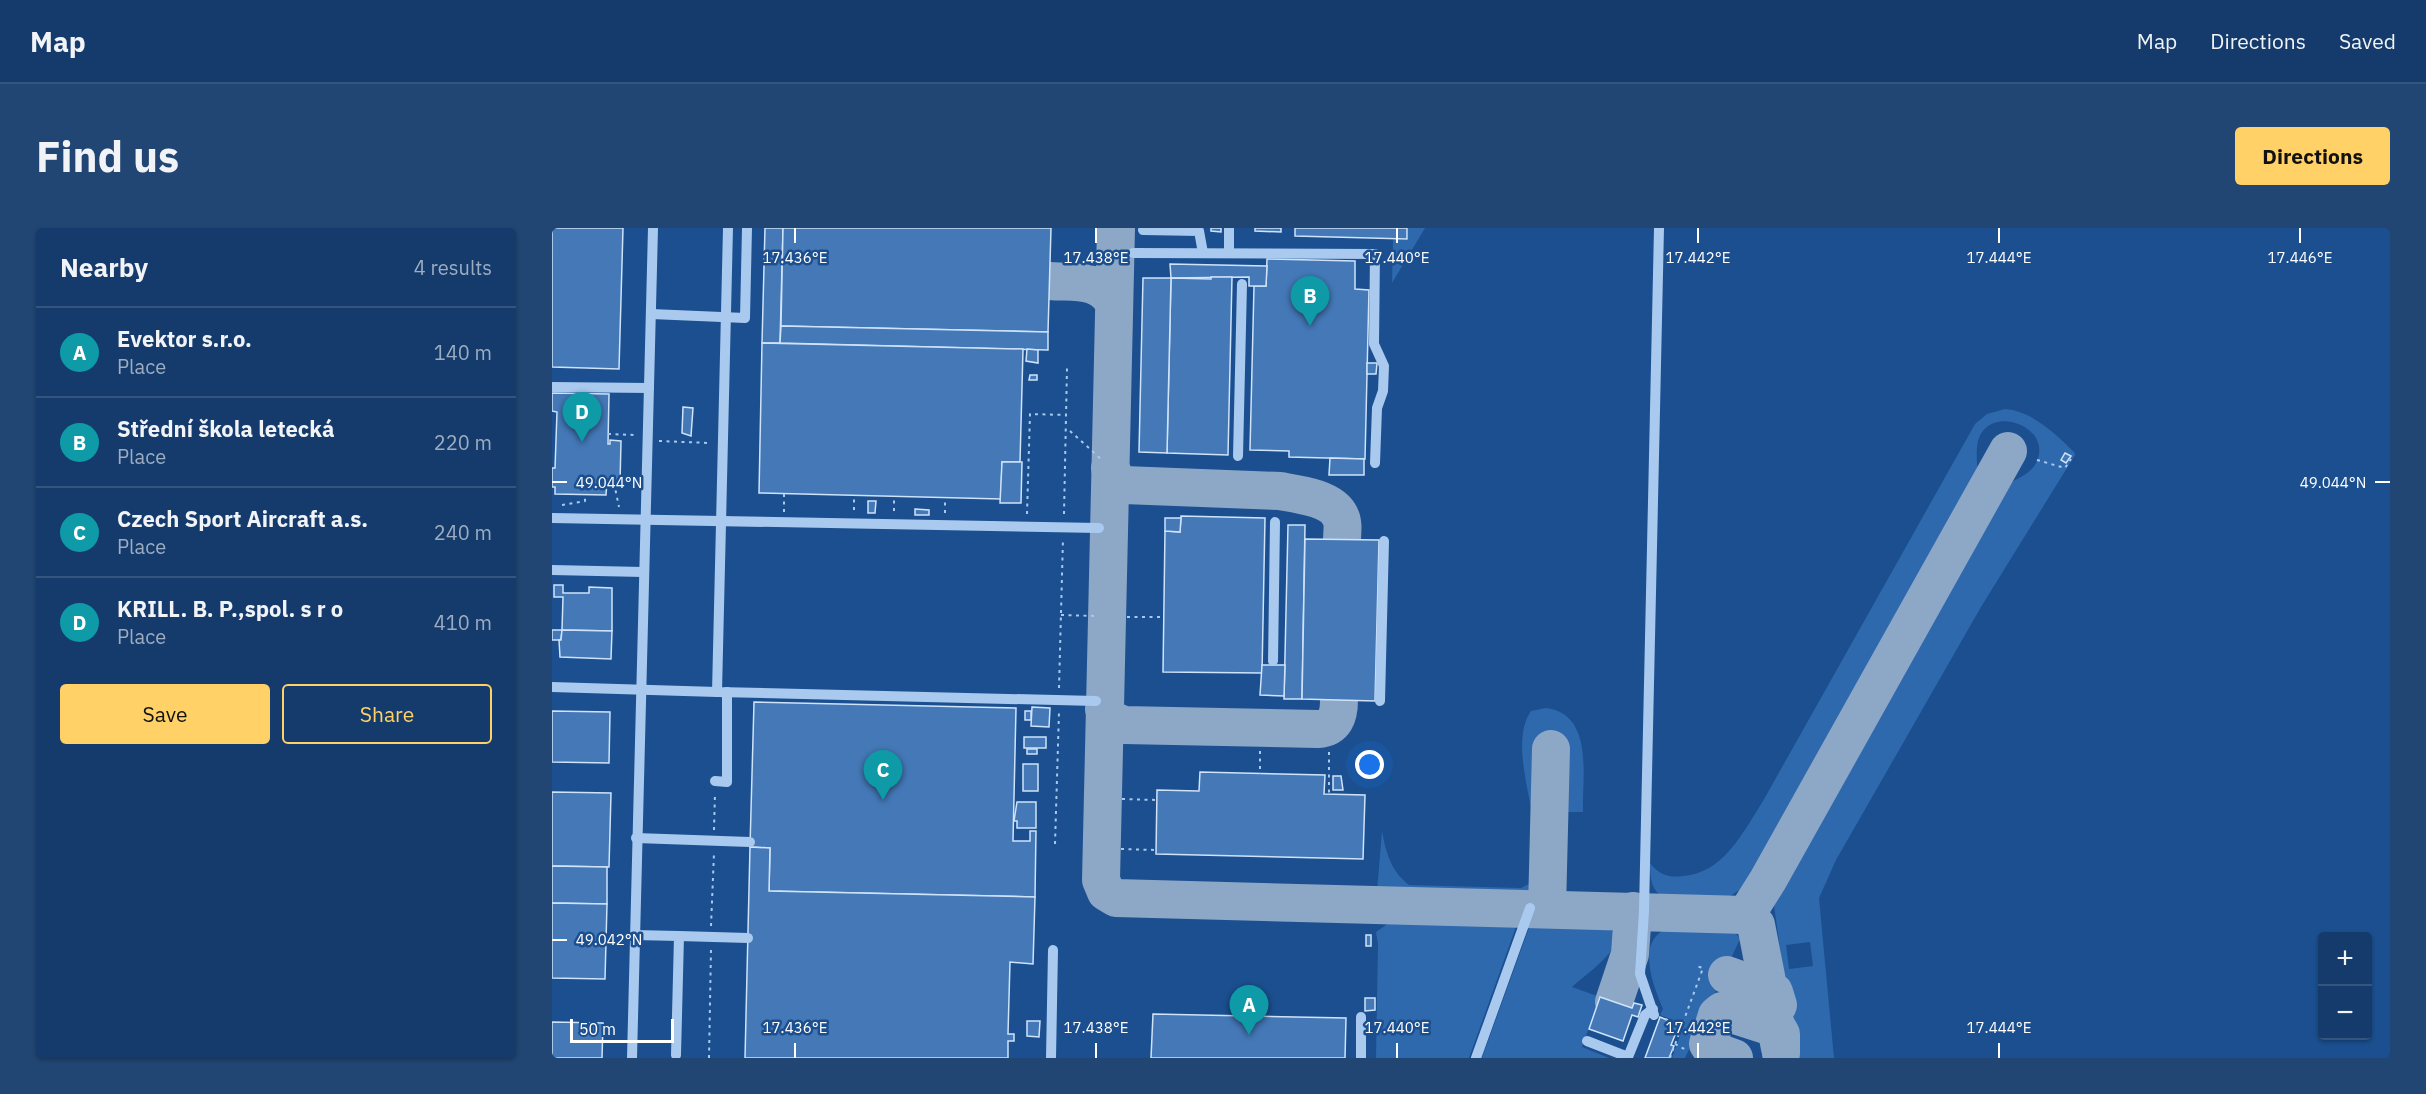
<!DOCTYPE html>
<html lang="en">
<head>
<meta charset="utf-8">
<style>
	body { margin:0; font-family:"IBM Plex Sans",sans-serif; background:#214673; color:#f1f3f6 }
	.controls { position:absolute; right:18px; bottom:18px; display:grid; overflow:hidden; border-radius:6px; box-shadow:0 2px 4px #0004 }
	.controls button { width:54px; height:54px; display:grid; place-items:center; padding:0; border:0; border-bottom:2px solid #33557e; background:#143b6b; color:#f1f3f6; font:30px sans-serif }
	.scale { position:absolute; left:18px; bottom:15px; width:104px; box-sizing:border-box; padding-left:6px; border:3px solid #fff; border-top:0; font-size:16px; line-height:21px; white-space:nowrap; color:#fff; -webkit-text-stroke:4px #1b4f8f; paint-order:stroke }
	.you { position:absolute; left:818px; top:537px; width:21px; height:21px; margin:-15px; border:4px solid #fff; border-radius:50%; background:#1a73e8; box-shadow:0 0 0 9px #1a73e833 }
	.badge { display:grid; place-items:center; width:39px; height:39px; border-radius:50%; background:#ffd166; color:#fff; font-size:20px; font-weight:700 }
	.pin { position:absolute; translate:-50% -50px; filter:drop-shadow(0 2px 3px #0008) }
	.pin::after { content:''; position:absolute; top:32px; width:21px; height:18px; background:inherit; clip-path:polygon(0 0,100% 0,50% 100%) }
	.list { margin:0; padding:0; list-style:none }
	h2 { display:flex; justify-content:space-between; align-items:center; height:78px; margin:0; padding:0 24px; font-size:26px }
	h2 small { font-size:20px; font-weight:400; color:#9dadc1 }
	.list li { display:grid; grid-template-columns:39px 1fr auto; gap:18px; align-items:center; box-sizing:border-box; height:90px; padding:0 24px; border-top:2px solid #33557e }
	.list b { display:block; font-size:22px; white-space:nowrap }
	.list p { margin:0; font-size:20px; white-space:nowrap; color:#9dadc1 }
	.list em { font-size:20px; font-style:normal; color:#9dadc1 }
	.actions { display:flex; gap:12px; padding:18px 24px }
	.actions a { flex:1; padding:14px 0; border:2px solid #ffd166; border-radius:6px; text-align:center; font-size:21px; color:#ffd166 }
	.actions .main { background:#ffd166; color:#111 }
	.map { position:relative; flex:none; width:1838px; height:830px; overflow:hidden; border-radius:6px }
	header { display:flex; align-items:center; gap:36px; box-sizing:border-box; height:84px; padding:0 30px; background:#143b6b; border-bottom:2px solid #33557e }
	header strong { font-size:28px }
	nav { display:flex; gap:33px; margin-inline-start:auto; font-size:21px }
	.intro { display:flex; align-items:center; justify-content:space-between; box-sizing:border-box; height:144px; padding:0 36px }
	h1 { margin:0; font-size:42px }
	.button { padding:15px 27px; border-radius:6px; background:#ffd166; color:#111; font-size:21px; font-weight:700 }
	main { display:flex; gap:36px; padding:0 36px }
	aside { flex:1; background:#143b6b; border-radius:6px; box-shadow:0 2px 4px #0004 }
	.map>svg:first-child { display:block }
	.green { fill:#2e69ad; fill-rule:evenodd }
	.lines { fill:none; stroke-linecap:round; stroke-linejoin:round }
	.taxiway { stroke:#8da7c7; stroke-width:38 }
	.building { fill:#4478b7; stroke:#cfe3fa; stroke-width:1.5 }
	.path { stroke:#a9c9ee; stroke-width:2; stroke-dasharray:3 4.5; stroke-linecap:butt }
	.minor { stroke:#a9c9ee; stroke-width:10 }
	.ticks { fill:none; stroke:#fff; stroke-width:2 }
	.ticks-label { font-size:15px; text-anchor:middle; fill:#fff; stroke:#1b4f8f; stroke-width:5; stroke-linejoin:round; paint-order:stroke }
</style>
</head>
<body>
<header>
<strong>Map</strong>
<nav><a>Map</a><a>Directions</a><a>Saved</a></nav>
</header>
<div class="intro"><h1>Find us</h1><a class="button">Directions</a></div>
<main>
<aside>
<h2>Nearby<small>4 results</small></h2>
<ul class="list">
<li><span class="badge" style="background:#0f9aa8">A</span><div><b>Evektor s.r.o.</b><p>Place</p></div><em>140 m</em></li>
<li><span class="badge" style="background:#0f9aa8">B</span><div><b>Střední škola letecká</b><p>Place</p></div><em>220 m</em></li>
<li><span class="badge" style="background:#0f9aa8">C</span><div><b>Czech Sport Aircraft a.s.</b><p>Place</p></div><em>240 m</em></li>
<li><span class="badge" style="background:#0f9aa8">D</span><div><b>KRILL. B. P.,spol. s r o</b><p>Place</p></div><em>410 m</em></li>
</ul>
<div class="actions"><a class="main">Save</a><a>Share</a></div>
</aside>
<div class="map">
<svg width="1838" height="830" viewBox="0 0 1838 830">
	<rect width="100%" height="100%" fill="#1b4f8f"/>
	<!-- green -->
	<g class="green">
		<path d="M856 0H873L840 55 841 11 856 12Z"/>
		<path d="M1453 181C1480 183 1504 206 1522 224L1523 227 1429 379 1284 632 1267 670 1282 830H1241L1239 795 1221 671 1226 649 1405 327 1413 326C1423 309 1438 274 1450 262 1460 250 1478 249 1485 233 1500 197 1436 175 1426 213 1423 227 1426 244 1427 258L1214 641H1212L1195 657 1175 670H1116C1099 666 1098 650 1098 635 1107 647 1117 650 1131 648 1172 645 1191 604 1211 573L1423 196 1435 186ZM1258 714 1261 738 1237 741 1234 717Z"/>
		<path d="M994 480C1042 486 1030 548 1031 584H1004L1007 519H992L988 640C987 653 985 662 971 665L825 663 830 603C834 625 839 643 857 657L969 660 979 655C1003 617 950 524 979 483Z"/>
		<path d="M841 692 965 696 917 830H824L826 716 824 704Z"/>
		<path d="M978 697 1053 698 1064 706C1069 723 1033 747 1020 759L1048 769 1030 819 1057 830H930Z"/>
		<path d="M1121 699 1174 700 1182 703 1188 711 1133 830H1120L1132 796 1108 787 1111 781C1100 755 1082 708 1121 699Z"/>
	</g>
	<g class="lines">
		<!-- taxiway -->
		<g class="taxiway">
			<path d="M564 0 549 652 554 664 564 670 1194 687 1216 652 1456 223"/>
			<path d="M498 53C523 55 548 50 562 75"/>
			<path d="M558 240 565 253 572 257 728 263C745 266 780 270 788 288 792 295 790 305 790 312"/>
			<path d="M552 481 560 492 572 497 766 501C783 500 787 488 787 472"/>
			<path d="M995 681 999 521"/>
			<path d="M1194 687 1204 697 1228 820"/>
			<path d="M1175 747 1222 764 1226 777"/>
			<path d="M1062 774 1078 726 1081 683"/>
			<path d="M1182 830 1160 822 1156 816 1165 787 1170 783 1226 801 1229 806V825"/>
		</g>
	</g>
	<!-- building -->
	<g class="building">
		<path d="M0 0H71L67 141 0 139Z"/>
		<path d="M213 0H231L228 115H210Z"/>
		<path d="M231 0H499L496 104 229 98Z"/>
		<path d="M659 0H669V4L659 3Z"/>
		<path d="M703 0H729V4L703 3Z"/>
		<path d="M743 0H855V11L743 8Z"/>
		<path d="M715 31 803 33V61L817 62 813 231 737 229V223L698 222 702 58H714Z"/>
		<path d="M618 36 715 38 714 58H697V49L619 50Z"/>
		<path d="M659 49H680L676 227 615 225 619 50 659 51Z"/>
		<path d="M591 50H619L615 225 587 224Z"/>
		<path d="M229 98 496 104V122L228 115Z"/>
		<path d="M210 115 471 121 468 234H450L449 271 207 265Z"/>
		<path d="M475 121 486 122V135L474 133Z"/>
		<path d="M815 135H825L824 146H815Z"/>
		<path d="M478 147H485V152H477Z"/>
		<path d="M0 165 57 166 56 216H58V212L69 213 68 255 55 253 54 267 3 266V259H0V240H3L5 184 0 183Z"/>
		<path d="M131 179 141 180 139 208 130 205Z"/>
		<path d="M1513 225 1519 228 1514 235 1509 232Z"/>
		<path d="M778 230 812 231V247H777Z"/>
		<path d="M450 234H470L469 275H448Z"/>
		<path d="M316 273H324L323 285H316Z"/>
		<path d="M363 281 377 282V287H363Z"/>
		<path d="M629 288 713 290 710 445 611 444 613 303 628 304Z"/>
		<path d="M613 290H629L628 304 613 303Z"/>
		<path d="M736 297H753L750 471H732Z"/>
		<path d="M753 311 827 312 823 473 750 471Z"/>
		<path d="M2 357H11V365H37V359L60 360V403L10 402 11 369H2Z"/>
		<path d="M0 402H10L9 412H0Z"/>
		<path d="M10 402 60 403 59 431 8 429 7 412H9Z"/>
		<path d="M710 437H733L732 468 708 467Z"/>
		<path d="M202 474 464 480 461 613H478V603H484L483 669 217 663 218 620 198 619Z"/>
		<path d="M480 479 498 480 497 499 479 498Z"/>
		<path d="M0 483 58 484 57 535 0 534Z"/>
		<rect x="473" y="483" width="6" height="9"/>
		<rect x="472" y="509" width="22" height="11"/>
		<rect x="475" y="521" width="10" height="5"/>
		<rect x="471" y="536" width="15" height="27"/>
		<path d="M648 544 773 547 772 566 813 567 811 631 604 626 605 562 647 563Z"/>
		<path d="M781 548H789L791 562H781Z"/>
		<path d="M0 564 59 565 57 639 0 638Z"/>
		<path d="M465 574H484V600H465V593H462Z"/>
		<path d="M198 619 218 620 217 663 483 669 481 736 458 734 456 806H462V813H456V830H193Z"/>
		<path d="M0 638 55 639V676L0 675Z"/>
		<path d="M0 675 55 676 53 751 0 750Z"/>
		<rect x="814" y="707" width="5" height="11"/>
		<path d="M1048 769 1080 780 1082 775 1090 777 1086 789 1080 787 1071 813 1037 801Z"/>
		<path d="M813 770H823V782L813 783Z"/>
		<path d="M601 786 794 790 793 830H599Z"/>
		<path d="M1108 789 1127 797 1119 817 1122 818 1117 830H1093Z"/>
		<path d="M475 793H488L487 809 475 808Z"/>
		<path d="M0 794 51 795 50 830H0Z"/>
	</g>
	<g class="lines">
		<!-- path -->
		<g class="path">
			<path d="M518 203 549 231"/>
			<path d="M56 206 83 207"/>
			<path d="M107 213 158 215"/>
			<path d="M1485 232 1513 240 1519 231"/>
			<path d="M62 255 67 279"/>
			<path d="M10 277 33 273V267"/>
			<path d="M302 282V267"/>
			<path d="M342 283V268"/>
			<path d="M232 284V265"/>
			<path d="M393 285V270"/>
			<path d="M475 286 478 186 514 187"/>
			<path d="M512 286 515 139"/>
			<path d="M509 387 545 388"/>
			<path d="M575 389H610"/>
			<path d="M507 460 511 310"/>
			<path d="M708 523V546"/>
			<path d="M777 524V566"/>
			<path d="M570 571 605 572"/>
			<path d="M162 602 163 565"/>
			<path d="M503 616 507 484"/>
			<path d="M569 621 604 622"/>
			<path d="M159 698 162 625"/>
			<path d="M1113 791 1130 797"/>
			<path d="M1123 816 1136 823"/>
			<path d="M157 830 159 721"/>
			<path d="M1118 830 1151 740 1144 738"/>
		</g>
		<!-- minor -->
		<g class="minor">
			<path d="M176 0 165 464 544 473"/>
			<path d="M677 0V25"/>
			<path d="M591 2 647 3 651 25"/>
			<path d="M581 25 823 26 822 116 832 138 831 163 825 180 823 235"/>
			<path d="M99 86 193 90 195 0"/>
			<path d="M0 159 97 160"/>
			<path d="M686 228 690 56"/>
			<path d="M0 290 547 300"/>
			<path d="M0 342 91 344"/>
			<path d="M721 433 723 294"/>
			<path d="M0 459 165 464"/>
			<path d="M828 473 832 313"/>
			<path d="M163 553 175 554V464"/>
			<path d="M84 610 198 614"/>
			<path d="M82 707 127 708 124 827"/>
			<path d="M127 708 196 710"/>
			<path d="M1102 787 1088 746 1092 683 1107 0"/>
			<path d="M1035 813 1076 829 1093 787 1101 781"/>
			<path d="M80 830 101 0"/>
			<path d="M499 830 501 722"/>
			<path d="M809 830V789"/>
			<path d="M924 830 978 680"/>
		</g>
	</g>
	<!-- ticks -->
	<path class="ticks" d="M243 0V15M544 0V15M845 0V15M1146 0V15M1447 0V15M1748 0V15M0 254H15M1823 254H1838M0 712H15M243 815V830M544 815V830M845 815V830M1146 815V830M1447 815V830"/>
	<g class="ticks-label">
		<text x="243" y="35">17.436°E</text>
		<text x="544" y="35">17.438°E</text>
		<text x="845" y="35">17.440°E</text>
		<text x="1146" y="35">17.442°E</text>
		<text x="1447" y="35">17.444°E</text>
		<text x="1748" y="35">17.446°E</text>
		<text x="57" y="260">49.044°N</text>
		<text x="1781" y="260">49.044°N</text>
		<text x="57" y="717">49.042°N</text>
		<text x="243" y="805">17.436°E</text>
		<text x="544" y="805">17.438°E</text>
		<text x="845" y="805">17.440°E</text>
		<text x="1146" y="805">17.442°E</text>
		<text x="1447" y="805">17.444°E</text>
	</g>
</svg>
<div class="controls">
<button>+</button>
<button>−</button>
</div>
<div class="scale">50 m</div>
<div class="you"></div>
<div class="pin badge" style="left:697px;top:807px;background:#0f9aa8">A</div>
<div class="pin badge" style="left:758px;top:98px;background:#0f9aa8">B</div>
<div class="pin badge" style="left:331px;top:572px;background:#0f9aa8">C</div>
<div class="pin badge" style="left:30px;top:214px;background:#0f9aa8">D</div>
</div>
</main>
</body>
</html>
